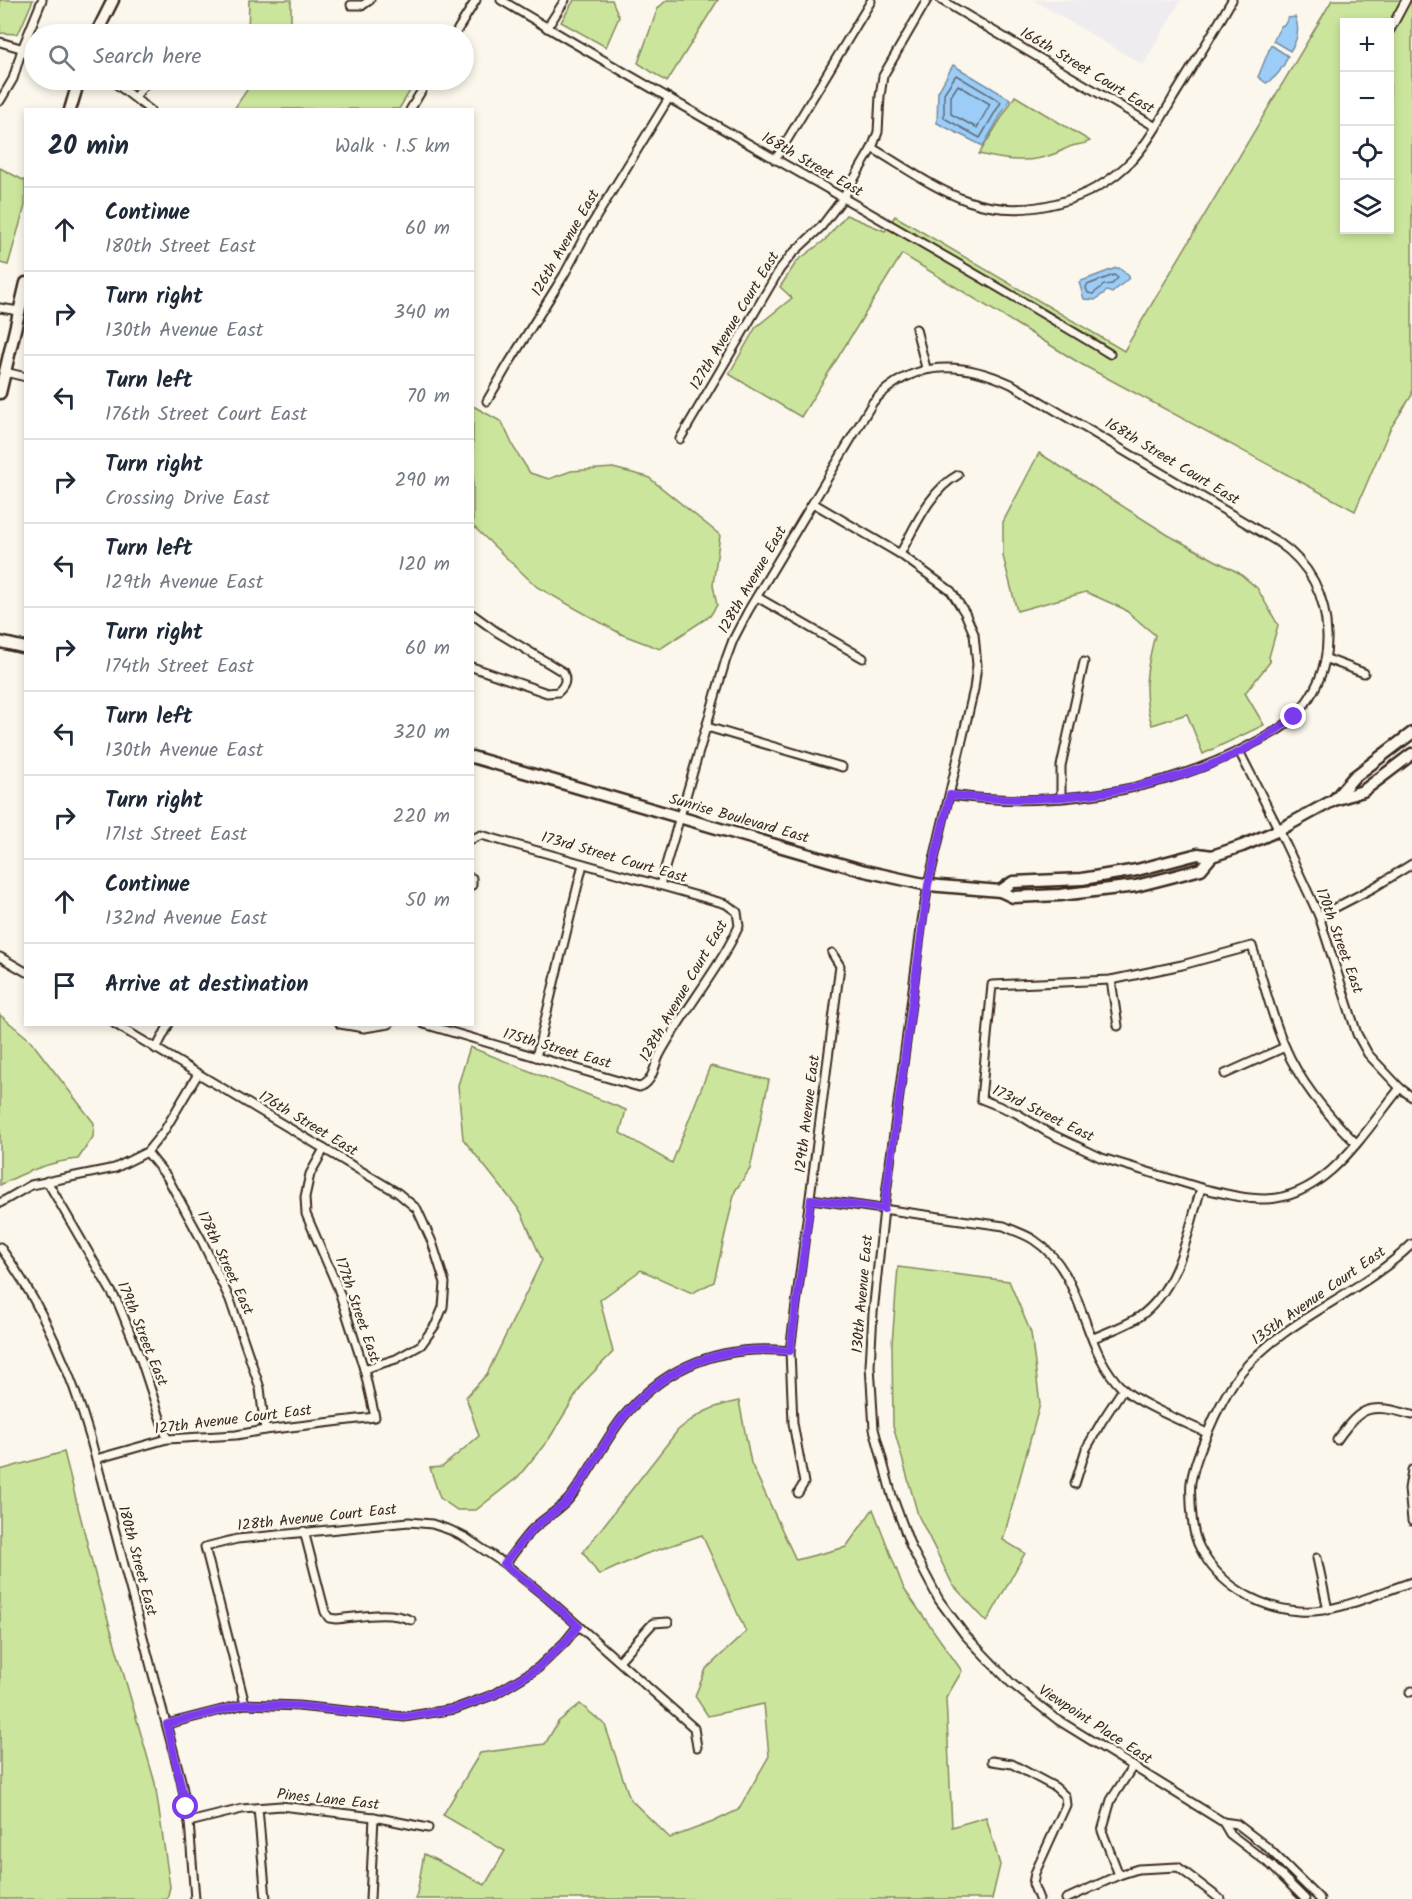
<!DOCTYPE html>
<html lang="en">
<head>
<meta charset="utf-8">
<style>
	body { margin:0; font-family:Kalam,sans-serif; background:#f2f2f3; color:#1f2937 }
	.controls { position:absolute; right:18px; top:18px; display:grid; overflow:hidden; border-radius:0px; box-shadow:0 3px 9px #0003 }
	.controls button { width:54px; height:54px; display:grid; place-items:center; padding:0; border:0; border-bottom:2px solid #e0e1e3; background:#fff; color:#1f2937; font:30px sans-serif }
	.stop { position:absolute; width:18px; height:18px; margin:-14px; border:4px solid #7c3aed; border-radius:50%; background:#fff }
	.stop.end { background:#7c3aed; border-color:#fff; box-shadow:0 2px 6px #0008 }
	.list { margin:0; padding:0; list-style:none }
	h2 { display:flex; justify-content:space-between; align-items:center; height:78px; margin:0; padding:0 24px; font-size:26px }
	h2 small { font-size:20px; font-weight:400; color:#747a83 }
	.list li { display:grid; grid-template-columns:39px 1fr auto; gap:18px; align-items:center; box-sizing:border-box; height:84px; padding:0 24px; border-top:2px solid #e0e1e3 }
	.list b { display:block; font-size:22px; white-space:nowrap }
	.list p { margin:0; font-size:20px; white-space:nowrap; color:#747a83 }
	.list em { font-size:20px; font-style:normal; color:#747a83 }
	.icon { flex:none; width:33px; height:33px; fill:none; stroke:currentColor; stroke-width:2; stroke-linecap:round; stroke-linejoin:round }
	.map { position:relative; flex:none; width:1412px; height:1899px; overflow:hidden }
	.search { position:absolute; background:#fff; box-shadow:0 3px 9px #0003; left:24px; top:24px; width:450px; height:66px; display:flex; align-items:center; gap:15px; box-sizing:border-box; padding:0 21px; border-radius:33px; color:#747a83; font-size:22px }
	.panel { position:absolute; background:#fff; box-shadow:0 3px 9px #0003; left:24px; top:108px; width:450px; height:918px; border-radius:0px }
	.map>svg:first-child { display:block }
	.built { fill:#efecf0 }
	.green { fill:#cbe69c; stroke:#83885d; stroke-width:1.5; fill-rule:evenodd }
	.water { fill:#9bcdf8; stroke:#758ca1; stroke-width:1.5 }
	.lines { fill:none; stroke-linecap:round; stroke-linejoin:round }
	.shore { stroke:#616b75; stroke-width:1.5 }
	.street-casing { stroke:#3b2a1e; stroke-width:11 }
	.secondary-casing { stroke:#3b2a1e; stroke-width:15 }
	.street { stroke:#fbf7ec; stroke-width:7 }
	.secondary { stroke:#fbf7ec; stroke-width:10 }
	.route { stroke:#7c3aed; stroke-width:8 }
	.labels { text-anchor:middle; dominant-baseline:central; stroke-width:5; stroke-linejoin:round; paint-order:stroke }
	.street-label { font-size:15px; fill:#3b2a1e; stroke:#fbf7ec }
</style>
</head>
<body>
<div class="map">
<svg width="1412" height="1899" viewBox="0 0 1412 1899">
	<rect width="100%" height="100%" fill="#fbf7ec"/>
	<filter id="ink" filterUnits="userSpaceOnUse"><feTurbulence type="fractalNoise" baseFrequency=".0167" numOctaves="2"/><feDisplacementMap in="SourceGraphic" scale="12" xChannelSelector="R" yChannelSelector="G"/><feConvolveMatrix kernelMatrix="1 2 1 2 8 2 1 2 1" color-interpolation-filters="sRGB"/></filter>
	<g filter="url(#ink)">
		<!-- built -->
		<path class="built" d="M1033 0H1181L1143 65Z"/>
		<!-- green -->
		<g class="green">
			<path d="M0 0H33L20 30 16 34 0 33Z"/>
			<path d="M249 0H291V30L298 34H248Z"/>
			<path d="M574 0H612L619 17 606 47 561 22Z"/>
			<path d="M667 0H718L667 82 638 63 658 8Z"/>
			<path d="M1332 0H1412V395L1390 429 1355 511 1081 364 902 254 801 417 729 374 756 327 792 298 780 287 797 261 825 240 846 215 885 231 895 216 1124 351ZM1344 22H1390V230H1344Z"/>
			<path d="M247 80H401L413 86 399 109H234L247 90Z"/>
			<path d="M1015 96 1090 141C1084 145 1078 144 1072 146 1066 148 1060 152 1054 154 1030 164 1004 160 979 154Z"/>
			<path d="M0 168 25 181V206L8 265 0 263Z"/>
			<path d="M473 406 502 422 514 448 530 473 549 479 571 471 613 468 648 477 720 535 713 585 717 605 710 616 660 649 623 635 537 587 473 526Z"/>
			<path d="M1039 453 1168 535 1239 573 1257 588 1278 625 1269 657 1270 662 1245 693 1264 725 1203 754 1187 714 1152 725C1141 693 1147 666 1155 635L1124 609 1086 592 1017 611 1003 556V522Z"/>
			<path d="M0 1015 30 1040 94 1123 93 1137 78 1159C49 1162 25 1172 0 1185Z"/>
			<path d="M470 1047 626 1110 620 1133 672 1163 710 1066 769 1080 750 1169 735 1191 714 1282 692 1293 641 1270 600 1300 613 1352 584 1382 549 1439 518 1477 476 1510H457L440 1498 430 1468 442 1467 479 1436 466 1397 487 1374 542 1260 521 1212 463 1139 458 1085Z"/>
			<path d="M898 1267 1009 1281 1031 1333 1040 1404 1003 1540 1025 1553 987 1622 953 1585 918 1515 893 1426 892 1344Z"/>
			<path d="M739 1401 751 1463 796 1560 846 1547 873 1509 904 1589 962 1671 946 1698 952 1827 986 1817 1000 1865 992 1899H416L424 1854 485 1885 505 1851 443 1815 480 1753 545 1744 558 1722 580 1704 605 1725 630 1799 670 1838 713 1822 738 1810 769 1756 764 1704 708 1716 695 1696 706 1669 746 1632 702 1535 643 1555 599 1575 583 1552 678 1430C699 1413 712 1406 739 1401Z"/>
			<path d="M64 1452 96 1578 155 1783 170 1887 167 1899H0V1470Z"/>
		</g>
		<!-- water -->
		<g class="water">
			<path d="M1295 17C1300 29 1297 41 1290 51L1273 41 1281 26 1285 24 1288 18Z"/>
			<path d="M1271 45 1288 56C1284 66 1276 79 1266 83L1258 77Z"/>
			<path d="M953 65 1010 99 983 146 937 123 938 92Z"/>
			<path d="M1116 268H1119L1129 276V278L1112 293 1107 291 1095 300 1084 299 1079 282Z"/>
		</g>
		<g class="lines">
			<!-- shore -->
			<g class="shore">
				<path d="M956 75 1001 102 980 138 944 118V93Z"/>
				<path d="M958 85 990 104 977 128 951 114V96Z"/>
				<path d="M1114 275 1118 278 1112 284 1104 285 1093 294 1088 293 1086 288 1087 285Z"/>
			</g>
			<!-- street casing -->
			<g class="street-casing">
				<g id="street">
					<path d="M501 0C703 121 910 232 1110 354"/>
					<path d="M941 0 1156 127"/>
					<path d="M351 5H363L370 0"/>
					<path d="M547 28 565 0"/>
					<path d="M1390 30 1406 0"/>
					<path d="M181 34 182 33"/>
					<path d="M455 34 476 0"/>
					<path d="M0 42 34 52"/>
					<path d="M111 80 150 110"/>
					<path d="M135 97 148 80"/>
					<path d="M0 101 13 79 22 49 42 0"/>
					<path d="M410 110 428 80"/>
					<path d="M872 148C903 166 934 189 968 201 1024 220 1093 202 1133 159 1149 141 1161 119 1173 98 1193 66 1213 33 1232 0"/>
					<path d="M775 160 871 1"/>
					<path d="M0 308 19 311"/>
					<path d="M916 329 926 368"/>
					<path d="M5 372 26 377"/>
					<path d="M487 401 509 363 564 275 587 232 669 98"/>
					<path d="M680 439 780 269 792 254 821 227 843 198 872 148 878 132 880 96 883 76 927 0"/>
					<path d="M813 503 900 554 951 591 965 613 974 634 977 665 974 689 928 885 922 921 884 1209 873 1313 870 1366 874 1429 892 1496 911 1547 939 1600 965 1635 1011 1683 1058 1720 1223 1822 1237 1824 1267 1847 1320 1899"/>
					<path d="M900 554C915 527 930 490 958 475"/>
					<path d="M757 597 863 658"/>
					<path d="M472 614 497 632 563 672C567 680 565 686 558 692L547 693 472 667"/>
					<path d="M1327 659 1364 673"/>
					<path d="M707 727 842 767"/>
					<path d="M1239 751 1279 830 1319 916 1357 1034 1368 1054 1400 1088 1412 1097"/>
					<path d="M1061 798V766L1084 662"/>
					<path d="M472 878V885"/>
					<path d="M660 885 726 659 733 640 748 611 873 402C912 359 962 361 1011 384L1278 542C1310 564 1326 596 1327 635 1328 666 1316 694 1294 717 1284 728 1269 735 1256 742 1203 771 1142 789 1082 796 1039 801 994 801 950 795"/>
					<path d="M1319 916 1373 888 1412 864"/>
					<path d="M0 957 26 972"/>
					<path d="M1111 980 1118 1026"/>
					<path d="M115 1024 398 1193 417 1209 432 1242 445 1283 443 1307 436 1324 421 1345 396 1359 364 1369"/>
					<path d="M340 1024 364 1028 389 1024"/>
					<path d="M424 1024 639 1087C653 1084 654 1065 660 1054 684 1010 718 971 739 926L737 912 726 904 481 835 472 839"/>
					<path d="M156 1049 169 1024"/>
					<path d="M536 1057 583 864"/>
					<path d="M1225 1074 1285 1047"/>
					<path d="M147 1152 167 1177 202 1241 230 1300 260 1388 265 1430"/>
					<path d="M47 1181 119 1305 141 1360 167 1439"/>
					<path d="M1201 1188 1102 1158 1047 1132 1016 1113 981 1099 992 985 1111 980 1182 965 1252 946C1263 979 1271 1015 1285 1047 1301 1084 1327 1115 1356 1143"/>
					<path d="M811 1199 1004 1226C1014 1231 1025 1234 1034 1240 1086 1274 1080 1347 1122 1388 1139 1404 1184 1422 1207 1433"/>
					<path d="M0 1203 31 1185 115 1168 147 1152 164 1131 198 1074"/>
					<path d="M1412 1244C1361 1294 1288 1317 1242 1371 1230 1385 1222 1402 1214 1418 1205 1439 1195 1459 1191 1482 1190 1489 1191 1497 1191 1504 1192 1519 1193 1535 1200 1548 1219 1585 1258 1608 1299 1611 1335 1614 1378 1593 1412 1582"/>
					<path d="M0 1247C42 1304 70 1369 90 1437L181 1780 189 1822 195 1899"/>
					<path d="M1093 1338C1108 1332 1125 1326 1139 1317 1179 1289 1188 1232 1201 1188 1222 1193 1243 1199 1265 1199 1327 1198 1365 1131 1400 1088"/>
					<path d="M1337 1440C1362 1405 1370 1403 1412 1415"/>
					<path d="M96 1459 167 1439 236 1435 265 1430 375 1417 364 1369 338 1288 306 1214 305 1197 310 1174 324 1149"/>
					<path d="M1412 1470 1409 1489 1412 1521"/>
					<path d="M1075 1484 1086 1449 1102 1421 1123 1389"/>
					<path d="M798 1493 804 1483 793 1423 790 1351 840 966 832 953"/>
					<path d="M304 1531 325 1612 329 1618 336 1619C360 1617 388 1610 411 1620"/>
					<path d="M1317 1558 1328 1610"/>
					<path d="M505 1564C513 1554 521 1542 530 1532 541 1520 557 1512 568 1500 590 1474 603 1442 624 1416 667 1364 723 1344 790 1351"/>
					<path d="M619 1661 653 1623 668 1622"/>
					<path d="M1410 1692 1412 1691"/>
					<path d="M245 1704 205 1547 237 1539 409 1522 432 1524 450 1530 466 1538 505 1564 546 1597 694 1728 697 1747"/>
					<path d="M167 1724 245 1704 298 1706 404 1717 455 1709 495 1694 538 1668 565 1642 578 1626"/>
					<path d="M992 1761 1012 1764 1055 1787 1065 1796 1066 1805 1035 1873 1033 1884 1039 1899"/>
					<path d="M258 1808 266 1899"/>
					<path d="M189 1822 242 1809 281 1806 374 1817 428 1828"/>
					<path d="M1223 1822 1230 1834 1272 1866 1305 1899"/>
					<path d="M1119 1875 1102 1831 1111 1800 1133 1766"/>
					<path d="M370 1899 374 1817"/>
					<path d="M1066 1899 1119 1875 1138 1869 1178 1867 1220 1899"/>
				</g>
			</g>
			<!-- secondary casing -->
			<g class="secondary-casing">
				<g id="secondary">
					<path d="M96 34 113 0"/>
					<path d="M70 110 79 80"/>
					<path d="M0 393 26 283"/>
					<path d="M0 642 26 648"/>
					<path d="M472 757 865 871 928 885 1000 891 1013 897 1060 895 1136 886 1171 877 1201 869 1212 856"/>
					<path d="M1334 800 1354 777 1412 733"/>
					<path d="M1000 891 1013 882 1082 879 1137 870 1198 854 1212 856 1242 846 1279 830 1334 800 1363 791 1412 754"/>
				</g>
			</g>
			<!-- street -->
			<use href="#street" class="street"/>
			<!-- secondary -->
			<use href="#secondary" class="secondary"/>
		</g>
	</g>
	<g class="lines" filter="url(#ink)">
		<!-- route -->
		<path class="route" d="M186 1807 167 1724 245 1704 298 1706 404 1717 455 1709 495 1694 538 1668 565 1642 578 1626 546 1597 504 1564C513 1554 521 1542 530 1532 541 1520 557 1512 568 1500 590 1474 603 1442 624 1416 667 1364 723 1344 790 1351L811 1199 884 1209 928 885 950 795C1058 809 1207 788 1294 717"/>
	</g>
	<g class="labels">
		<!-- street labels -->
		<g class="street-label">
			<text transform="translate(1087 71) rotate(31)">166th Street Court East</text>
			<text transform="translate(812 165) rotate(30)">168th Street East</text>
			<text transform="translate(566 243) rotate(-60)">126th Avenue East</text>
			<text transform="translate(735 321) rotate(-59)">127th Avenue Court East</text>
			<text transform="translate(1172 462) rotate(31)">168th Street Court East</text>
			<text transform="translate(753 580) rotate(-60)">128th Avenue East</text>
			<text transform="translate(739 819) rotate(16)">Sunrise Boulevard East</text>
			<text transform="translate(614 858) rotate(16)">173rd Street Court East</text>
			<text transform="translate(1339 941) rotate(70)">170th Street East</text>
			<text transform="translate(684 991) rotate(-60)">128th Avenue Court East</text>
			<text transform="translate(557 1049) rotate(16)">175th Street East</text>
			<text transform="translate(808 1114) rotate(-83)">129th Avenue East</text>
			<text transform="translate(1043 1114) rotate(26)">173rd Street East</text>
			<text transform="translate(308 1124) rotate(31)">176th Street East</text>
			<text transform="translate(225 1263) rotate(65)">178th Street East</text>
			<text transform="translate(863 1294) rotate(-85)">130th Avenue East</text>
			<text transform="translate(1319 1296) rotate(-35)">135th Avenue Court East</text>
			<text transform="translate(357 1310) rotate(71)">177th Street East</text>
			<text transform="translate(142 1334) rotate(68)">179th Street East</text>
			<text transform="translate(233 1420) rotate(-7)">127th Avenue Court East</text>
			<text transform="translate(317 1518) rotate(-6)">128th Avenue Court East</text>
			<text transform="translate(137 1561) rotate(75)">180th Street East</text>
			<text transform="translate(1095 1725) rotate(33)">Viewpoint Place East</text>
			<text transform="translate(328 1800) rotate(6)">Pines Lane East</text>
		</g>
	</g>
</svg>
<div class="controls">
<button>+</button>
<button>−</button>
<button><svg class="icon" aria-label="locate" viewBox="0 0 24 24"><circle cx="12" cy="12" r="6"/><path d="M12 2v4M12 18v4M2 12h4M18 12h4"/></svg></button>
<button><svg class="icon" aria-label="layers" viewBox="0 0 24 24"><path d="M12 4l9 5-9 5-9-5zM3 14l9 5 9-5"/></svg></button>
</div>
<div class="stop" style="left:186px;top:1807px"></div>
<div class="stop end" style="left:1294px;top:717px"></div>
<div class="search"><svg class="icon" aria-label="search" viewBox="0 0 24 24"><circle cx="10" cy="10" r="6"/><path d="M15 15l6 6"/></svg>Search here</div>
<section class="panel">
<h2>20 min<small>Walk · 1.5 km</small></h2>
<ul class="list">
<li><svg class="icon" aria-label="ahead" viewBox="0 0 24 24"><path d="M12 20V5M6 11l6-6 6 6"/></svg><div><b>Continue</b><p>180th Street East</p></div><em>60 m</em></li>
<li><svg class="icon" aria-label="right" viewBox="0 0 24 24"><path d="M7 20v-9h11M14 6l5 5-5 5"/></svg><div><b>Turn right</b><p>130th Avenue East</p></div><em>340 m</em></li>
<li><svg class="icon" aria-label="left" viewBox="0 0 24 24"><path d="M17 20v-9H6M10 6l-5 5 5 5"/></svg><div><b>Turn left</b><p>176th Street Court East</p></div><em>70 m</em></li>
<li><svg class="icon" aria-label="right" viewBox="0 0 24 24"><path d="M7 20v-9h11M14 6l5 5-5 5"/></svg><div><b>Turn right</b><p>Crossing Drive East</p></div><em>290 m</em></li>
<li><svg class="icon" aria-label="left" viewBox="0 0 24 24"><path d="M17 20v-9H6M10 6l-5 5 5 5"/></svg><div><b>Turn left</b><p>129th Avenue East</p></div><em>120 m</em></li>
<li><svg class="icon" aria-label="right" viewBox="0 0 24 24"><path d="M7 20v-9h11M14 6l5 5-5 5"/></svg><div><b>Turn right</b><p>174th Street East</p></div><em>60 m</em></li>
<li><svg class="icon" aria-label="left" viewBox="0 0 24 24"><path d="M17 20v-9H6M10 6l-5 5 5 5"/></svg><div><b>Turn left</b><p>130th Avenue East</p></div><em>320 m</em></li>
<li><svg class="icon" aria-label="right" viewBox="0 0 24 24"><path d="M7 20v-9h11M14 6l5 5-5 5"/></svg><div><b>Turn right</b><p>171st Street East</p></div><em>220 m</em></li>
<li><svg class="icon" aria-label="ahead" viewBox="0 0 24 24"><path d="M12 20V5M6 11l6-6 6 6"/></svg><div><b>Continue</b><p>132nd Avenue East</p></div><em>50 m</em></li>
<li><svg class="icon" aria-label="arrive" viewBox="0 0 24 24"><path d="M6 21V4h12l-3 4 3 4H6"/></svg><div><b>Arrive at destination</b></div></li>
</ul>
</section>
</div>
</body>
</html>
